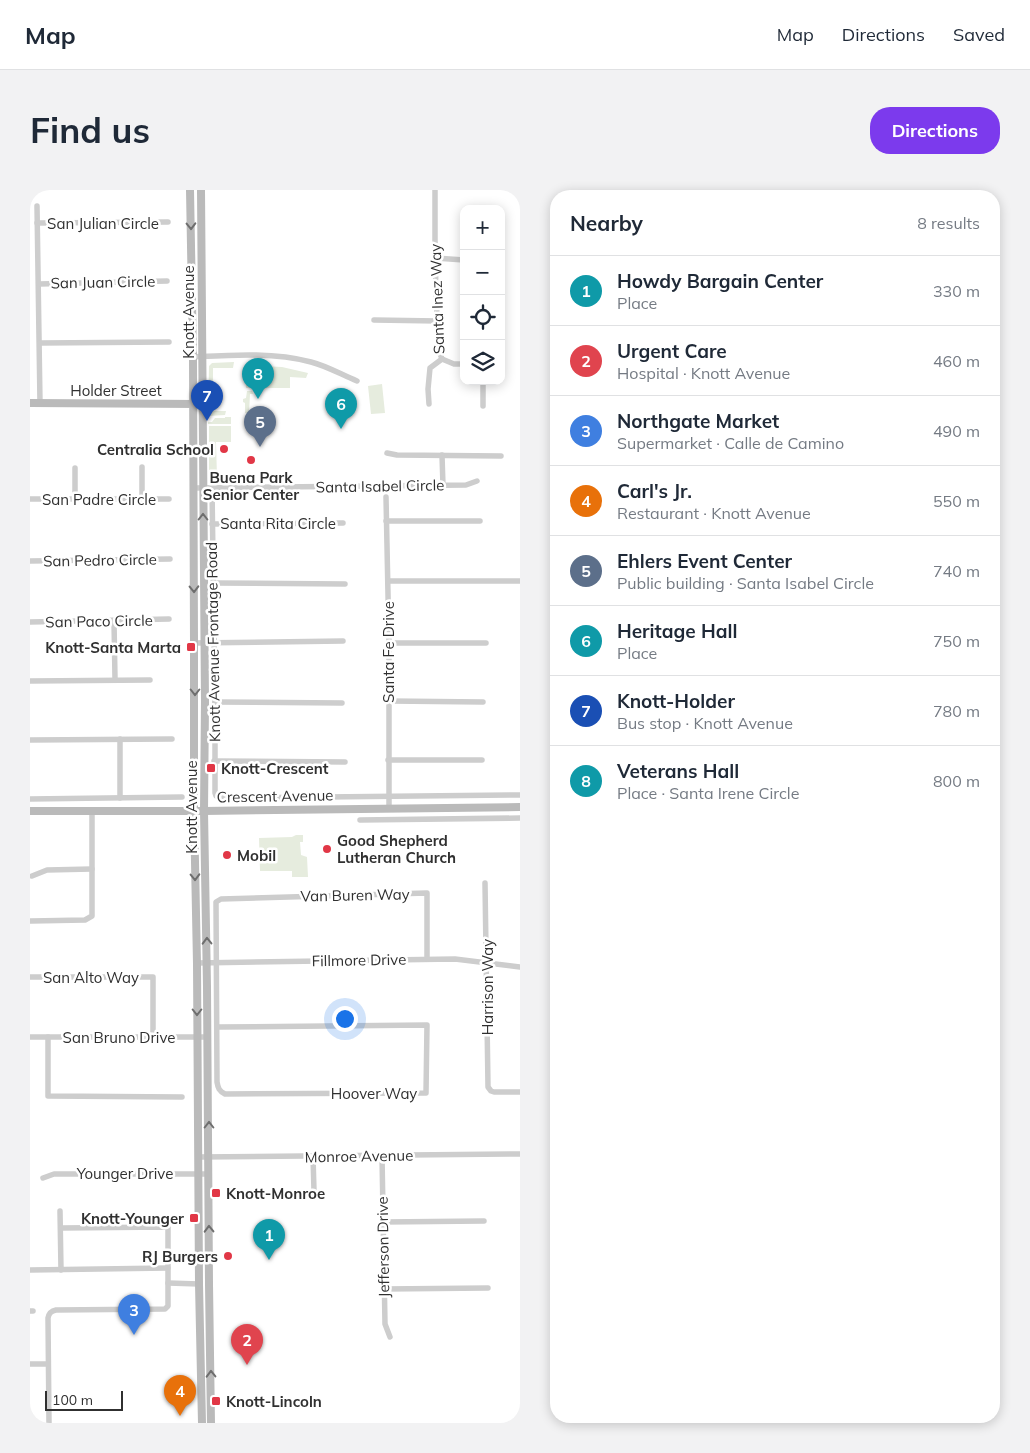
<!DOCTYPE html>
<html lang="en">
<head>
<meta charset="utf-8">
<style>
	body { margin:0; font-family:Mulish,sans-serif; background:#f2f2f3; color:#1f2937 }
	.controls { position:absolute; right:15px; top:15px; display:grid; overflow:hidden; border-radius:10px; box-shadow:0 2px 12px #0003 }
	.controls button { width:45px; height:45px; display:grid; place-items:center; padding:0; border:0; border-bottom:1px solid #e0e1e3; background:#fff; color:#1f2937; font:25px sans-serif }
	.scale { position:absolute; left:15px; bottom:12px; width:78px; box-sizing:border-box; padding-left:5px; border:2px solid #303030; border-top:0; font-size:14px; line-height:18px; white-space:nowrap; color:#303030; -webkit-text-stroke:4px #fff; paint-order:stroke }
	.you { position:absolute; left:314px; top:828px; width:18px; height:18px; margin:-12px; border:4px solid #fff; border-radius:50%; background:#1a73e8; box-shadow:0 0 0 8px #1a73e833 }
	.badge { display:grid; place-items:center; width:32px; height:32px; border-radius:50%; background:#7c3aed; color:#fff; font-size:16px; font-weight:700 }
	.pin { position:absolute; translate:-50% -41px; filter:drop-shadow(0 1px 2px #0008) }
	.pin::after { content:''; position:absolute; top:26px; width:18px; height:15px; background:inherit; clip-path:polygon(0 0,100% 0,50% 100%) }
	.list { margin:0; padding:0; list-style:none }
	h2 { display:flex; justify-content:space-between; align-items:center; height:65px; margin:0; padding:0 20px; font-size:21px }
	h2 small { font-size:16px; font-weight:400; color:#747a83 }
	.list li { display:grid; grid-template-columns:32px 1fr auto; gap:15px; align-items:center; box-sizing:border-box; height:70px; padding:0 20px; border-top:1px solid #e0e1e3 }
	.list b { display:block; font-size:19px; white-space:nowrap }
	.list p { margin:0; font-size:16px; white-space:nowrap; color:#747a83 }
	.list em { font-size:16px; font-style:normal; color:#747a83 }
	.icon { flex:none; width:28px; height:28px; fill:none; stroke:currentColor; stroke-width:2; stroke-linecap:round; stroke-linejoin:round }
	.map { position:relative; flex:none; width:490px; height:1233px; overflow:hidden; border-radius:20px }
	header { display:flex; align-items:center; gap:30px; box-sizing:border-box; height:70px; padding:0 25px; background:#fff; border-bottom:1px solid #e0e1e3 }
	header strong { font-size:24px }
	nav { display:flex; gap:28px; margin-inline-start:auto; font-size:18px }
	.intro { display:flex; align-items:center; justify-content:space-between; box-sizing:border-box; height:120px; padding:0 30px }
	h1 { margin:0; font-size:35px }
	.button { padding:12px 22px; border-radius:20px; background:#7c3aed; color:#fff; font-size:18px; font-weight:700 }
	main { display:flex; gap:30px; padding:0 30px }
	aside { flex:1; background:#fff; border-radius:20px; box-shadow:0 2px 12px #0003 }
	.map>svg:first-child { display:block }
	.green { fill:#e6ecde }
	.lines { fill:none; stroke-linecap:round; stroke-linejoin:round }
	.street { stroke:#cdcdcd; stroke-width:5.5 }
	.secondary { stroke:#bababa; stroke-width:8 }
	.oneway { stroke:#6e6e6e }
	.poi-dot { fill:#e13746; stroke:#fff; stroke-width:2 }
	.labels { text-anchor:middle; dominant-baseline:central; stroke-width:5; stroke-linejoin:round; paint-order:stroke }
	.street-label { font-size:15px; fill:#303030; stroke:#fff }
	.poi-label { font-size:15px; font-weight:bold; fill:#303030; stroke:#fff; text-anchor:start }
</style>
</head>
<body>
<header>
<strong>Map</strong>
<nav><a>Map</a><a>Directions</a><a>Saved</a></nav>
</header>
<div class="intro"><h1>Find us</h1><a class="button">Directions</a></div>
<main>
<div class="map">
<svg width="490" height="1233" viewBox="0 0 490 1233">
	<rect width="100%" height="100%" fill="#fff"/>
	<!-- green -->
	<g class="green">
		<path d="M204 172 203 178H183V221H196L195 225 178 226 179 176 182 173Z"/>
		<path d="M215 175 252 177 278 183 276 188 260 187V198H216Z"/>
		<path d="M352 194 355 223 341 224 338 196Z"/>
		<path d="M217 201H222L223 204H220L219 223H215V213L213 212V209L216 208Z"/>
		<path d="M195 227H201V234H178V232H182L185 228H195Z"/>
		<path d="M179 236H201V252H186L187 287H194L195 285H204V288H198L197 291H184L179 287Z"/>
		<path d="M266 645H273V652H270L271 665 277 667 278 687H262V681H230L229 648 262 647Z"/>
	</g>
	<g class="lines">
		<!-- street -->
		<g class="street">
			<path d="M7 16 10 213"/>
			<path d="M7 33 138 32"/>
			<path d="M405 68 434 70"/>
			<path d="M9 94 137 91"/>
			<path d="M344 130 408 131"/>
			<path d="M10 153 139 152"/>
			<path d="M163 167C202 165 243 162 281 172 297 176 312 185 327 191"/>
			<path d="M412 169 424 174H434"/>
			<path d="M453 191V216"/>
			<path d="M399 214 398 199 400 178 412 169 408 158 405 68V0"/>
			<path d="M357 263 367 265 471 266"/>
			<path d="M412 265 413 296"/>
			<path d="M45 278V309"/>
			<path d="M163 298 436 295 447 291"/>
			<path d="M182 298 185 512V603L186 606 191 608 490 605"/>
			<path d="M356 307 359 453V618"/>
			<path d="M0 309H139"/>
			<path d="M112 309V277"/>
			<path d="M356 331H450"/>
			<path d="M182 334 313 333"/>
			<path d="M0 371 140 369"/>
			<path d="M358 391H490"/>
			<path d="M183 393 315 394"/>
			<path d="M84 431 85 489"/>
			<path d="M0 432 139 429"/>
			<path d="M164 453 313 451"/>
			<path d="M359 453H456"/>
			<path d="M0 491 120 490"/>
			<path d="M359 511 453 512"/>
			<path d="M185 512 312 513"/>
			<path d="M0 550 142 549"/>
			<path d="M358 570H452"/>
			<path d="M184 571 315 572"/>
			<path d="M90 608V549"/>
			<path d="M0 609 152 607"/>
			<path d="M330 630 490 628"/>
			<path d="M2 686 17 680 62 679"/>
			<path d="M455 693 458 897 461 901 464 902H490"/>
			<path d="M1 731 55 730 62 726V620"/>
			<path d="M167 773 425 769 490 777"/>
			<path d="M0 787H123V847"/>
			<path d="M188 837 397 835 396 903 195 904C189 901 188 898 187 892L186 712 191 709 397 703V769"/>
			<path d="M0 847H178"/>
			<path d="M18 847V906L152 907"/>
			<path d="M283 966 284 1001"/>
			<path d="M352 966 355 1134 360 1147"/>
			<path d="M168 967 490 964"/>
			<path d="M13 988 24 984H178"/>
			<path d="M30 1021 31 1080"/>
			<path d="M353 1032 454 1031"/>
			<path d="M0 1080 138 1078"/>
			<path d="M138 1093 169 1094"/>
			<path d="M354 1099 458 1098"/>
			<path d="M0 1121H3"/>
			<path d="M0 1174H18"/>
			<path d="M19 1233 18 1128C19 1123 21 1121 26 1120L135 1119 138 1116V1037L31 1038"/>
		</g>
		<!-- secondary -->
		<g class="secondary">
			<path d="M160 0 163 167 164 453V621L167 774 169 1094 172 1233"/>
			<path d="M171 0 175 512 174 621 177 797 179 1094 181 1233"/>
			<path d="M0 213 168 214"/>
			<path d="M0 621H174L490 617"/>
		</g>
	</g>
	<!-- one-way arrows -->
	<defs><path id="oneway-chevron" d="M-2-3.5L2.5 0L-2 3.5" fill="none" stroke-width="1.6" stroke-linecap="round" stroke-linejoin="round" transform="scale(1.25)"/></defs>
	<g class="oneway">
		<use href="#oneway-chevron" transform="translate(161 36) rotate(89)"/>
		<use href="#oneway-chevron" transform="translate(173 327) rotate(-90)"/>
		<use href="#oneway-chevron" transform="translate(164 399) rotate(89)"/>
		<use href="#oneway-chevron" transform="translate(165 502) rotate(90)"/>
		<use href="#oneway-chevron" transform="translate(165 687) rotate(89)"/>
		<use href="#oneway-chevron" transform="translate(177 751) rotate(-91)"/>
		<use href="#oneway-chevron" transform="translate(167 822) rotate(90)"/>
		<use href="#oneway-chevron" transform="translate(179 935) rotate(-90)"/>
		<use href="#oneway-chevron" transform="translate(179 1039) rotate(-91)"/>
		<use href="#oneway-chevron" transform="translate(181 1184) rotate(-91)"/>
	</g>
	<!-- markers -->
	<g class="poi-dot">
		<circle cx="194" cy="259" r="5"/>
		<circle cx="221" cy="270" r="5"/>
		<rect x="156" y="452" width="10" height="10" rx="2.5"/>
		<rect x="176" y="573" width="10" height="10" rx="2.5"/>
		<circle cx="297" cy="659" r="5"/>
		<circle cx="197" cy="665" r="5"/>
		<rect x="181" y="998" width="10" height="10" rx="2.5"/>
		<rect x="159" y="1023" width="10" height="10" rx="2.5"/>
		<circle cx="198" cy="1066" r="5"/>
		<rect x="181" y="1206" width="10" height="10" rx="2.5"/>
	</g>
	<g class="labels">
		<!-- street labels -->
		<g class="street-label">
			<text x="73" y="33">San Julian Circle</text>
			<text transform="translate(73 92) rotate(-1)">San Juan Circle</text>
			<text transform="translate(407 109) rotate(-92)">Santa Inez Way</text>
			<text transform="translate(158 122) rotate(-90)">Knott Avenue</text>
			<text x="86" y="200">Holder Street</text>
			<text transform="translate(350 296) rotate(-1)">Santa Isabel Circle</text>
			<text x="69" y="309">San Padre Circle</text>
			<text x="248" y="333">Santa Rita Circle</text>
			<text transform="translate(70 370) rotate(-1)">San Pedro Circle</text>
			<text transform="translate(69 431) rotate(-1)">San Paco Circle</text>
			<text transform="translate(183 452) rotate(-91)">Knott Avenue Frontage Road</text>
			<text transform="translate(358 462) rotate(-90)">Santa Fe Drive</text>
			<text transform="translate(245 606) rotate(-1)">Crescent Avenue</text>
			<text transform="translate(161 617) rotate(-90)">Knott Avenue</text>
			<text transform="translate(325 705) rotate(-1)">Van Buren Way</text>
			<text transform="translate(329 770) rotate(-1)">Fillmore Drive</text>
			<text x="61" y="787">San Alto Way</text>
			<text transform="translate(457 797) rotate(-90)">Harrison Way</text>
			<text x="89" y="847">San Bruno Drive</text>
			<text x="344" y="903">Hoover Way</text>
			<text transform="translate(329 966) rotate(-1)">Monroe Avenue</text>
			<text x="95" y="983">Younger Drive</text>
			<text transform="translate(353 1057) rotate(-91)">Jefferson Drive</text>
		</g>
		<!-- poi labels -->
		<g class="poi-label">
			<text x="184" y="259" text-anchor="end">Centralia School</text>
			<text x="221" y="287" text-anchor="middle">Buena Park<tspan x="221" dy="17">Senior Center</tspan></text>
			<text x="151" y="457" text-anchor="end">Knott-Santa Marta</text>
			<text x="191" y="578">Knott-Crescent</text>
			<text x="307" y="650">Good Shepherd<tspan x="307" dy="17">Lutheran Church</tspan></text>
			<text x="207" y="665">Mobil</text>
			<text x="196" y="1003">Knott-Monroe</text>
			<text x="154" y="1028" text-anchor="end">Knott-Younger</text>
			<text x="188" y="1066" text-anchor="end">RJ Burgers</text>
			<text x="196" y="1211">Knott-Lincoln</text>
		</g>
	</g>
</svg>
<div class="controls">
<button>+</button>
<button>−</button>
<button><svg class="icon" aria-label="locate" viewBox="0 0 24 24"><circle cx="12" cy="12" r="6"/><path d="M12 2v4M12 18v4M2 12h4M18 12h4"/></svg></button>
<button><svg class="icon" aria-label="layers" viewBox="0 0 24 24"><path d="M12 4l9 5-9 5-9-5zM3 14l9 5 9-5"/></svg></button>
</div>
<div class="scale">100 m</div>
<div class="you"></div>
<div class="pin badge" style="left:239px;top:1070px;background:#0f9aa8">1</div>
<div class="pin badge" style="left:217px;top:1175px;background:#e0444e">2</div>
<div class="pin badge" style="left:104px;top:1145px;background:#3f7fe0">3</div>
<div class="pin badge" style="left:150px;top:1226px;background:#e8710a">4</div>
<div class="pin badge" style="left:230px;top:257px;background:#5c6f8a">5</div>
<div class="pin badge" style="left:311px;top:239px;background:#0f9aa8">6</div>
<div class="pin badge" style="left:177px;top:231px;background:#1a4fb4">7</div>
<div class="pin badge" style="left:228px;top:209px;background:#0f9aa8">8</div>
</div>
<aside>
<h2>Nearby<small>8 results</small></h2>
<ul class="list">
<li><span class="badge" style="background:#0f9aa8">1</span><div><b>Howdy Bargain Center</b><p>Place</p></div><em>330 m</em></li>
<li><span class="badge" style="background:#e0444e">2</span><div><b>Urgent Care</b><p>Hospital · Knott Avenue</p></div><em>460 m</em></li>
<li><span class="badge" style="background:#3f7fe0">3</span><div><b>Northgate Market</b><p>Supermarket · Calle de Camino</p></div><em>490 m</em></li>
<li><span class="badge" style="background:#e8710a">4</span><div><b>Carl's Jr.</b><p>Restaurant · Knott Avenue</p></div><em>550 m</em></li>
<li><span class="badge" style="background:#5c6f8a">5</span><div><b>Ehlers Event Center</b><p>Public building · Santa Isabel Circle</p></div><em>740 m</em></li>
<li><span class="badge" style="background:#0f9aa8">6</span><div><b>Heritage Hall</b><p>Place</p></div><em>750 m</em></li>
<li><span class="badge" style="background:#1a4fb4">7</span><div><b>Knott-Holder</b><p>Bus stop · Knott Avenue</p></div><em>780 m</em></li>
<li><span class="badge" style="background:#0f9aa8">8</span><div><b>Veterans Hall</b><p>Place · Santa Irene Circle</p></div><em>800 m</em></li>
</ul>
</aside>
</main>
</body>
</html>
